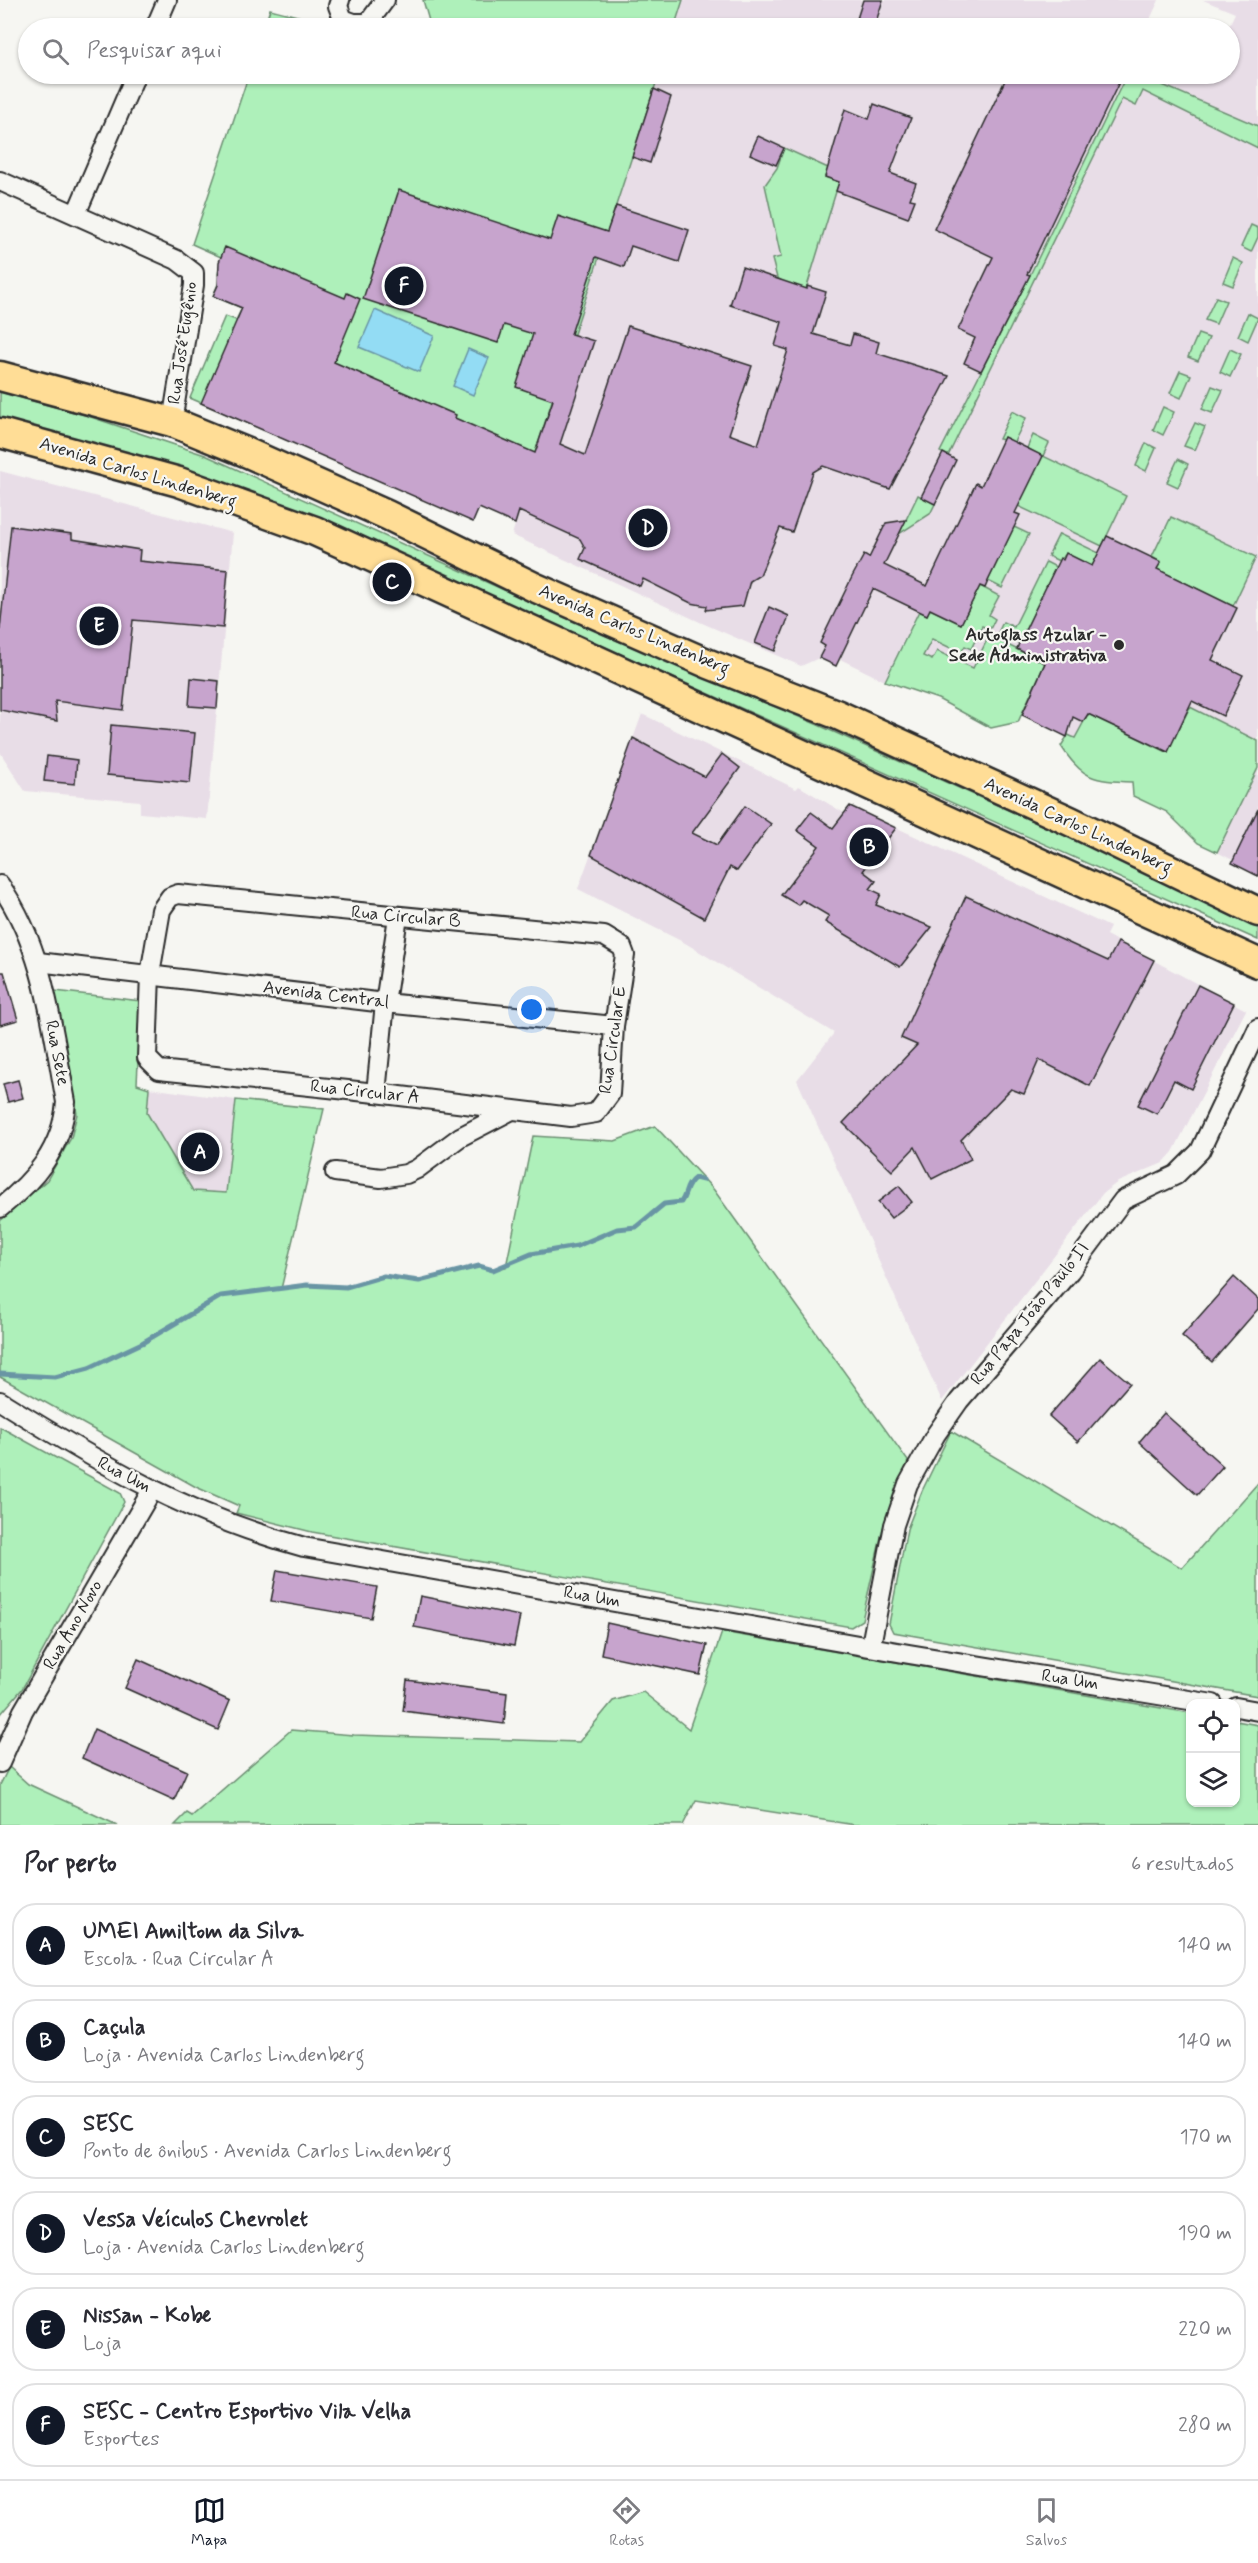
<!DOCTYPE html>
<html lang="pt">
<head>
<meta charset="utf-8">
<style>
	body { margin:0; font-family:Mynerve,sans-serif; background:#f7f7f7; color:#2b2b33 }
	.controls { position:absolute; right:18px; bottom:18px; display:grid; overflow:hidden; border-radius:12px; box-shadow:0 2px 4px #0004 }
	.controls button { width:54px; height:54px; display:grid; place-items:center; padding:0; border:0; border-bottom:2px solid #e1e1e2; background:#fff; color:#2b2b33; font:30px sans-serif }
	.you { position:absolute; left:532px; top:1010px; width:21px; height:21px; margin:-15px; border:4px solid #fff; border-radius:50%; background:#1a73e8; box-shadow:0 0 0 9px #1a73e833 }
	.badge { display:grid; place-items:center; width:39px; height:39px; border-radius:50%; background:#111827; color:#fff; font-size:20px; font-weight:700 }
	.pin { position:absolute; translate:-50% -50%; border:3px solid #fff; box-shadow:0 2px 6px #0006 }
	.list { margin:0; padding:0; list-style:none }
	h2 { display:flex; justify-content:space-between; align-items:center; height:78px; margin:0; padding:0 24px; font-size:26px }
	h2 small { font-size:20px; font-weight:400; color:#7c7c81 }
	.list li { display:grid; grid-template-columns:39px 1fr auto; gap:18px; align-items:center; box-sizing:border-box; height:84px; margin:0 12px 12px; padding:0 12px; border:2px solid #e1e1e2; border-radius:24px }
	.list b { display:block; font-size:22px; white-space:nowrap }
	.list p { margin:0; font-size:20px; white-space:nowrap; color:#7c7c81 }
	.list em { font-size:20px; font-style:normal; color:#7c7c81 }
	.icon { flex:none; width:33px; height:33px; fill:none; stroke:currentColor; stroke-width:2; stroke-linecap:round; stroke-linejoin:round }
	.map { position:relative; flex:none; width:1258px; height:1825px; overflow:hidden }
	.search { position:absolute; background:#fff; box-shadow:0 2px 4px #0004; left:18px; right:18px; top:18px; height:66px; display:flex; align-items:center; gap:15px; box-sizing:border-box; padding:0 21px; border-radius:33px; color:#7c7c81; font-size:22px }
	.sheet { height:654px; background:#fff }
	nav { display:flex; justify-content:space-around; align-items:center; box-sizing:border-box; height:84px; border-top:2px solid #e1e1e2; background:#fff; font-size:16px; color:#7c7c81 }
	nav a { display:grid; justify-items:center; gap:3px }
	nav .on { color:#111827 }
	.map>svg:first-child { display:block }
	.built { fill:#e8dde7 }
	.green { fill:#aef0ba; stroke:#6c8e72; stroke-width:1.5 }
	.water { fill:#93dcf4; stroke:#6995a4; stroke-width:1.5 }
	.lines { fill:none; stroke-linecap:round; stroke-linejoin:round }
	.stream { stroke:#6995a4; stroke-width:5 }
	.building { fill:#c7a4cd; stroke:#2b2b2b; stroke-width:1.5 }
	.minor-casing { stroke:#2b2b2b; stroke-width:22 }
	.primary-casing { stroke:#2b2b2b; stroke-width:33 }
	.minor { stroke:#f6f6f2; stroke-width:18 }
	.primary { stroke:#ffdd96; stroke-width:28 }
	.poi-dot { fill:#2b2b2b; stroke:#f6f6f2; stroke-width:2 }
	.labels { text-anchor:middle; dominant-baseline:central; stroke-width:4.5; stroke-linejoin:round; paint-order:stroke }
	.street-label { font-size:18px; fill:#2b2b2b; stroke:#f6f6f2 }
	.poi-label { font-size:18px; font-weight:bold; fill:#2b2b2b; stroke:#f6f6f2; text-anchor:end }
</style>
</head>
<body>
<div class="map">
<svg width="1258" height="1825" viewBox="0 0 1258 1825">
	<rect width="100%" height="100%" fill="#f6f6f2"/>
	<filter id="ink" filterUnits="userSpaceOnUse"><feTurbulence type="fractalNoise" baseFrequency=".0167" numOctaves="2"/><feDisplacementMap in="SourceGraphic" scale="12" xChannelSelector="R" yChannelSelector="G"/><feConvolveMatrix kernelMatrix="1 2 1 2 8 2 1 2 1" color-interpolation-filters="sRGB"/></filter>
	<g filter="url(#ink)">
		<!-- built -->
		<g class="built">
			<path d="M683 0H1159L1146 28H674Z"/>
			<path d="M1203 0H1258V873L1217 852 1235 815 898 654 885 681 840 659 836 666 819 658 801 666 702 623 512 535 541 435 659 74H1230L1228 28 1235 13Z"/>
			<path d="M0 471 233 533 207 819 140 813V801L25 791 0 752Z"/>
			<path d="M642 714 796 789 799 786 844 813 850 806 1110 927 1106 935 1246 1010 1173 1152 1163 1163 1118 1182 1103 1193 942 1401 797 1080 834 1033 685 943 578 889Z"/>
			<path d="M149 1088 236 1100 226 1193 193 1191 147 1113Z"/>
		</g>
		<!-- green -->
		<g class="green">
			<path d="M423 0H683L674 28H431Z"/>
			<path d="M270 9 344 28H264Z"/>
			<path d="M249 74H659L535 453 421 498 190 398 225 316 236 320 242 308 213 296 221 277 218 275 221 257 192 244Z"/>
			<path d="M1127 74H1137L1258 126V148L1143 91 1136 106 1122 99 948 456 940 452 1030 275Z"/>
			<path d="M784 148 828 168 825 177 839 182 805 293 781 285 782 281 777 278 772 259 781 257 765 185 777 168Z"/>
			<path d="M1251 225 1258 228V237L1251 252 1241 247Z"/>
			<path d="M1233 258 1243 263 1233 286 1223 282Z"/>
			<path d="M1216 297 1226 301 1216 324 1205 320Z"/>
			<path d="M1248 313 1258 318 1248 341 1238 336Z"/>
			<path d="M1198 334 1209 338 1198 361 1188 357Z"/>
			<path d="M1230 349 1241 354 1230 377 1220 372Z"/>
			<path d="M1180 371 1191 375 1181 398 1170 393Z"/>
			<path d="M1212 386 1223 390 1212 413 1202 409Z"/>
			<path d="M0 392 85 415 205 455 597 632 816 724 1258 922V940L371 542 0 424Z"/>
			<path d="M1163 407 1174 412 1163 435 1153 430Z"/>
			<path d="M1012 411 1026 418 1014 442 999 439Z"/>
			<path d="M1195 423 1205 427 1195 450 1184 446Z"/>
			<path d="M1033 435 1049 443 1043 456 1126 496 1102 546 1018 506 1042 456 1027 448Z"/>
			<path d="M1146 443 1156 448 1146 471 1136 466Z"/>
			<path d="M1178 459 1188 464 1178 487 1167 482Z"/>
			<path d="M918 495 935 504 930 514 899 534Z"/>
			<path d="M1171 517 1256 557 1233 606 1157 569 1161 562 1152 557Z"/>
			<path d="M1014 527 1029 534 1002 588 988 581Z"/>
			<path d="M1059 534 1099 553 1092 566 1066 554 1059 561 1048 556Z"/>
			<path d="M1046 562 1056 567 1019 643 998 633 1003 622 1014 627Z"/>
			<path d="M980 586 999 596 989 615 995 619 990 629 982 626 971 649 965 646 961 653 932 639 923 656 932 660 937 651 973 668 989 636 1045 663 1018 722 991 728 938 699 885 681 919 611 927 615 930 609 961 624Z"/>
			<path d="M1190 707 1258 741V768L1217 852 1198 843 1167 812 1133 796 1132 782C1094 781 1082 779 1061 746L1068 735 1075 738 1088 714 1167 752Z"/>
			<path d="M55 991 141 1001 137 1084 149 1088 147 1113 193 1191 226 1193 236 1100 324 1109 281 1289 307 1285 346 1287 384 1276 419 1281 479 1266 493 1270 506 1267 533 1136 615 1141 655 1126 714 1190 908 1461 883 1528 862 1620 851 1627 312 1532 236 1513 239 1506 196 1487 0 1377V1221L47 1180 71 1138 77 1114Z"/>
			<path d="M0 1427 120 1493 124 1502 22 1689 0 1715Z"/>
			<path d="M951 1431 1182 1568 1258 1483V1696L893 1632 889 1624 907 1529 922 1491Z"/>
			<path d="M722 1632 1190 1713V1802H1236V1721L1258 1725V1825H855L696 1800 683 1825H175L187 1813 192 1816 291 1730 354 1735 579 1742 613 1701 643 1692 689 1729Z"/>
			<path d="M9 1767 28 1784 117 1825H0V1785Z"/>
		</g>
		<!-- water -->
		<g class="water">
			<path d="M375 310 434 336 419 372 359 347Z"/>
			<path d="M468 349 489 358 473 395 453 386Z"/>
		</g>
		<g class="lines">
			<!-- stream -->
			<path class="stream" d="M0 1374 55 1377 89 1368 142 1343 221 1296 307 1285 346 1287 384 1276 419 1281 479 1266 493 1270 531 1254 577 1246 617 1229 636 1227 664 1204 681 1202C687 1194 685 1185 695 1178L703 1180"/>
		</g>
		<!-- building -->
		<g class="building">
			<path d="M863 0H883L874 28H854Z"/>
			<path d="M1008 74H1123L1027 274 1030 275 981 371 964 363 975 338 958 330 993 257 934 229Z"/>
			<path d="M654 89 671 97 650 163 632 157Z"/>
			<path d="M874 104 911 118 890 173 916 183 910 199 915 200 908 218 836 191 839 182 825 177 845 109 869 119Z"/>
			<path d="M758 136 784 148 776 165 750 154Z"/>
			<path d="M399 190 550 240 558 216 607 232 616 206 689 230 679 262 631 246 624 267 596 257 571 334 594 341 560 444 585 455 628 326 752 366 729 434 758 445 788 350 775 346 782 322 730 305 742 267 807 289V286L826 292 813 334 850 345 853 334 879 342 876 353 949 376 890 489 823 466 813 472 792 532 780 528 760 575 750 581 743 606 706 610 707 606 691 603 643 579 640 586 580 559 585 548 580 539 519 511 515 524 479 508 473 522 201 403 242 308 213 296 218 285 219 262 225 247 345 298 347 293 360 299 334 362 456 415 455 418 535 453 553 400 516 387 533 334 504 325 498 343 363 299Z"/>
			<path d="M1004 437 1043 456 1015 513 1020 515 988 581 985 588 980 586 961 624 930 609 927 615 873 589 836 666 819 658 825 646 820 643 852 577 864 555 869 558 886 523 906 520 884 565 927 586 976 483 981 486Z"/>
			<path d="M943 453 956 460 935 504 921 497Z"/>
			<path d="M11 526 72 534V539L140 550 139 561 228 570 223 628 133 620 123 710 55 701 57 721 0 710V629Z"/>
			<path d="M1107 536 1161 562 1157 569 1237 608 1212 660 1243 675 1223 716 1192 701 1168 752 1088 714 1083 722 1073 717 1067 737 1022 715 1045 663 1017 649 1019 643 1060 558 1063 560 1066 553 1092 566Z"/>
			<path d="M769 607 789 616 775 651 755 643Z"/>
			<path d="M191 678 219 681 217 708 189 706Z"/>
			<path d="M111 725 195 733 190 783 107 775Z"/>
			<path d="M633 738 705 777 722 754 740 768 692 833 717 845 745 806 771 824 737 871 730 867 704 918 591 855Z"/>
			<path d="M47 756 77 760 75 784 44 781Z"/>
			<path d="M850 806 896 828 863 871 876 881 870 889 881 894 876 905 932 927 900 967 825 922 829 916 802 900 798 905 781 895 819 846 797 830 811 812 833 828Z"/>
			<path d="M1258 809V876L1232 863Z"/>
			<path d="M966 896 1108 961 1118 942 1154 960 1090 1086 1039 1060 1024 1094 1011 1089 961 1140 971 1159 932 1179 915 1147 892 1171 843 1123 917 1045 901 1038Z"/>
			<path d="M0 972H4L18 1020 0 1025Z"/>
			<path d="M1198 985 1234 1003 1191 1089 1174 1080 1157 1114 1138 1105Z"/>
			<path d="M18 1080 23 1098 8 1102 3 1084Z"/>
			<path d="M899 1186 912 1202 891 1218 878 1202Z"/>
			<path d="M1234 1277 1258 1299V1309L1212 1362 1182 1336Z"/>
			<path d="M1100 1358 1130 1383 1078 1442 1049 1416Z"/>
			<path d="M1164 1413 1223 1466 1197 1495 1139 1442Z"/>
			<path d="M277 1570 377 1587 371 1618 271 1601Z"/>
			<path d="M420 1596 520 1616 514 1646 414 1627Z"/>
			<path d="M607 1623 707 1645 700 1675 601 1654Z"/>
			<path d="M138 1659 230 1701 218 1730 125 1688Z"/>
			<path d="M407 1680 507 1693 504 1724 403 1711Z"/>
			<path d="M94 1729 187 1771 174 1800 82 1758Z"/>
		</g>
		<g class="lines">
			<!-- minor casing -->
			<g class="minor-casing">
				<g id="minor">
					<path d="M340 0 338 6 343 19 354 23H368L385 0"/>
					<path d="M155 28 167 0"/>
					<path d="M0 181 177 260 194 273V285L172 422"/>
					<path d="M76 214 136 74"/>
					<path d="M0 885C45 949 52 1028 66 1102 62 1149 35 1180 0 1208"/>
					<path d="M178 894 604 936 622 947 625 955 614 1026 610 1094 596 1113 571 1117 376 1093 159 1070 147 1058 150 974 161 910 170 897Z"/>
					<path d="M38 962 385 1003 614 1026"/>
					<path d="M376 1093 385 1003 398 917"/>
					<path d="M335 1172 381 1178 406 1174 417 1169 460 1137 512 1110"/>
					<path d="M0 1401C101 1464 188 1516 304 1547L909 1654 1213 1704"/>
					<path d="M871 1645 894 1525 908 1484 936 1434 959 1401 1070 1271 1123 1200 1176 1175 1200 1151 1258 1028"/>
					<path d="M1236 1707 1258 1711"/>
					<path d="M0 1763 23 1711 152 1490"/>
				</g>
			</g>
			<!-- primary casing -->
			<g class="primary-casing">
				<g id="primary">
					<path d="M0 376 172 422 248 453 387 515 534 587 709 664 836 714 1070 821 1258 912"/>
					<path d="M0 433 179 482 315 531 1258 963"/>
				</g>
			</g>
			<!-- minor -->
			<use href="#minor" class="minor"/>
			<!-- primary -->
			<use href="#primary" class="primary"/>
		</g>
	</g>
	<!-- markers -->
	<circle class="poi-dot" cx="1119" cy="645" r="6"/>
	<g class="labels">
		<!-- street labels -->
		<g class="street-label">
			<text transform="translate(183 343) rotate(-82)">Rua José Eugênio</text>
			<text transform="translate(138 473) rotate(17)">Avenida Carlos Lindenberg</text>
			<text transform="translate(634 630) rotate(23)">Avenida Carlos Lindenberg</text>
			<text transform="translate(1078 826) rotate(25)">Avenida Carlos Lindenberg</text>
			<text transform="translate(406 917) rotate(5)">Rua Circular B</text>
			<text transform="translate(326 995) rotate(7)">Avenida Central</text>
			<text transform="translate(613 1040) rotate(-82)">Rua Circular E</text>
			<text transform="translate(57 1053) rotate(79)">Rua Sete</text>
			<text transform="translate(365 1092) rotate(6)">Rua Circular A</text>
			<text transform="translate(1030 1314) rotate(-51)">Rua Papa João Paulo II</text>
			<text transform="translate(124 1475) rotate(28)">Rua Um</text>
			<text transform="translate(592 1597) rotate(10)">Rua Um</text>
			<text transform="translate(73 1625) rotate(-60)">Rua Ano Novo</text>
			<text transform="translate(1070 1680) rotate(9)">Rua Um</text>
		</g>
		<!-- poi labels -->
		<g class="poi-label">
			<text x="1107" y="635">Autoglass Azular -<tspan x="1107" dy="21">Sede Administrativa</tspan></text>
		</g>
	</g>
</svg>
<div class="controls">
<button><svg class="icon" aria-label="locate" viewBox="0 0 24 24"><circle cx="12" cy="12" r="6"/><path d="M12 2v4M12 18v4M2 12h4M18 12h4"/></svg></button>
<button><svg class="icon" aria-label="layers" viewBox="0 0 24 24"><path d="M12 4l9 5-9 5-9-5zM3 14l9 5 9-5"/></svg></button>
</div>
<div class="you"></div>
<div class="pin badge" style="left:200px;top:1152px">A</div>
<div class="pin badge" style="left:869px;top:847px">B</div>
<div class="pin badge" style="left:392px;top:582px">C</div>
<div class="pin badge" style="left:648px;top:528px">D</div>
<div class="pin badge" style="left:99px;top:626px">E</div>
<div class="pin badge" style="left:404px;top:286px">F</div>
<div class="search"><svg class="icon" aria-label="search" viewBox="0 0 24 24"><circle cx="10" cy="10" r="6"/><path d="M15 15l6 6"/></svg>Pesquisar aqui</div>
</div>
<section class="sheet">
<h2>Por perto<small>6 resultados</small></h2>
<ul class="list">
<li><span class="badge">A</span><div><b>UMEI Amiltom da Silva</b><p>Escola · Rua Circular A</p></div><em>140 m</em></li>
<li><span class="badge">B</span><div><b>Caçula</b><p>Loja · Avenida Carlos Lindenberg</p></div><em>140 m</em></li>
<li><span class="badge">C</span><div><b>SESC</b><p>Ponto de ônibus · Avenida Carlos Lindenberg</p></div><em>170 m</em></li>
<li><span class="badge">D</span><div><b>Vessa Veículos Chevrolet</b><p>Loja · Avenida Carlos Lindenberg</p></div><em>190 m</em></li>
<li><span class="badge">E</span><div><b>Nissan - Kobe</b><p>Loja</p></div><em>220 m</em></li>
<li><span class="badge">F</span><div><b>SESC - Centro Esportivo Vila Velha</b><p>Esportes</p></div><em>280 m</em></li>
</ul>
</section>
<nav>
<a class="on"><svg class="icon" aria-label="map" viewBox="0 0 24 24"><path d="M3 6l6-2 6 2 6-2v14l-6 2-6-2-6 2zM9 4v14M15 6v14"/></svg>Mapa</a>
<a><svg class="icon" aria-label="directions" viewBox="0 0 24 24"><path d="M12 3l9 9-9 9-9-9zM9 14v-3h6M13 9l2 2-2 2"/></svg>Rotas</a>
<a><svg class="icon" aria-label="saved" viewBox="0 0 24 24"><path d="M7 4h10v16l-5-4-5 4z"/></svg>Salvos</a>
</nav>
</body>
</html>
